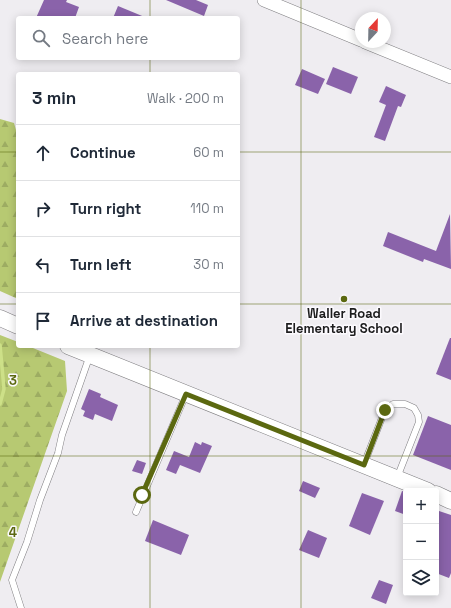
<!DOCTYPE html>
<html lang="en">
<head>
<meta charset="utf-8">
<style>
	body { margin:0; font-family:"Space Grotesk",sans-serif; background:#f6f6f7; color:#1f2937 }
	.controls { position:absolute; right:12px; bottom:12px; display:grid; overflow:hidden; border-radius:4px; box-shadow:0 2px 10px #0003 }
	.controls button { width:36px; height:36px; display:grid; place-items:center; padding:0; border:0; border-bottom:1px solid #e0e1e3; background:#fff; color:#1f2937; font:20px sans-serif }
	.compass { position:absolute; left:355px; top:12px; width:36px; height:36px; border-radius:50%; background:#fff; box-shadow:0 2px 10px #0003; rotate:22deg }
	.stop { position:absolute; width:12px; height:12px; margin:-9px; border:3px solid #5b6810; border-radius:50%; background:#fff }
	.stop.end { background:#5b6810; border-color:#fff; box-shadow:0 1px 4px #0008 }
	.list { margin:0; padding:0; list-style:none }
	h2 { display:flex; justify-content:space-between; align-items:center; height:52px; margin:0; padding:0 16px; font-size:17px }
	h2 small { font-size:13px; font-weight:400; color:#747a83 }
	.list li { display:grid; grid-template-columns:26px 1fr auto; gap:12px; align-items:center; box-sizing:border-box; height:56px; padding:0 16px; border-top:1px solid #e0e1e3 }
	.list b { display:block; font-size:15px; white-space:nowrap }
	.list em { font-size:13px; font-style:normal; color:#747a83 }
	.icon { flex:none; width:22px; height:22px; fill:none; stroke:currentColor; stroke-width:2; stroke-linecap:round; stroke-linejoin:round }
	.map { position:relative; flex:none; width:451px; height:608px; overflow:hidden }
	.search { position:absolute; background:#fff; box-shadow:0 2px 10px #0003; left:16px; top:16px; width:224px; height:44px; display:flex; align-items:center; gap:10px; box-sizing:border-box; padding:0 14px; border-radius:4px; color:#747a83; font-size:15px }
	.panel { position:absolute; background:#fff; box-shadow:0 2px 10px #0003; left:16px; top:72px; width:224px; height:276px; border-radius:4px }
	.map>svg:first-child { display:block }
	.forest { fill:url(#forest-firs) }
	.lines { fill:none; stroke-linecap:round; stroke-linejoin:round }
	.stream { stroke:#cde088; stroke-width:3.5 }
	.building { fill:#8a63aa }
	.service-casing { stroke:#7f7e81; stroke-width:7 }
	.minor-casing { stroke:#7f7e81; stroke-width:14 }
	.tertiary-casing { stroke:#7f7e81; stroke-width:17 }
	.service { stroke:#fff; stroke-width:6 }
	.minor { stroke:#fff; stroke-width:13 }
	.tertiary { stroke:#fff; stroke-width:16 }
	.route { stroke:#5b6810; stroke-width:5 }
	.grid { fill:none; stroke:#5b6810; stroke-width:1; stroke-opacity:0.55 }
	.poi-dot { fill:#5b6810; stroke:#fcfafe; stroke-width:1.5 }
	.labels { text-anchor:middle; dominant-baseline:central; stroke-width:3; stroke-linejoin:round; paint-order:stroke }
	.poi-label { font-size:13px; font-weight:bold; fill:#1d1d1e; stroke:#fcfafe }
	.grid-label { font-size:13px; text-anchor:middle; font-weight:bold; fill:#5b6810; stroke:#fcfafe; stroke-width:3; stroke-linejoin:round; paint-order:stroke }
</style>
</head>
<body>
<div class="map">
<svg width="451" height="608" viewBox="0 0 451 608">
	<defs>
		<pattern id="forest-firs" width="22" height="20" patternUnits="userSpaceOnUse"><rect width="22" height="20" fill="#b7c972"/><path d="M5 1l3.5 6h-7zM16 11l3.5 6h-7z" fill="#9dac62"/></pattern>
	</defs>
	<rect width="100%" height="100%" fill="#efedf1"/>
	<!-- forest -->
	<g class="forest">
		<path d="M0 119 14 123 18 137V299L0 291Z"/>
		<path d="M0 335 18 342V346H28L65 361 67 391 0 582Z"/>
	</g>
	<g class="lines">
		<!-- stream -->
		<path class="stream" d="M0 345 4 389 0 404"/>
	</g>
	<!-- building -->
	<g class="building">
		<path d="M44 0H67L66 2 79 7 75 18H36Z"/>
		<path d="M166 0H196L208 5 204 16Z"/>
		<path d="M118 6 147 18H113Z"/>
		<path d="M333 67 358 77 351 94 326 84Z"/>
		<path d="M302 69 325 79 318 94 295 85Z"/>
		<path d="M386 86 406 95 401 107 398 106 385 141 374 137 386 105 379 102Z"/>
		<path d="M450 214 451 269 424 259 423 262 383 246 388 232 436 251Z"/>
		<path d="M450 338H451V380L436 374Z"/>
		<path d="M89 389 101 394 100 397 118 405 112 421 95 414 93 420 83 416 85 411 81 409Z"/>
		<path d="M428 416 451 425V470L413 455Z"/>
		<path d="M195 442 201 445 202 442 212 446 200 473 180 465 176 474 166 470 174 451 189 457Z"/>
		<path d="M137 460 146 463 142 474 132 471Z"/>
		<path d="M303 481 320 488 315 498 299 491Z"/>
		<path d="M402 491 406 492V515L395 511Z"/>
		<path d="M362 493 384 501 370 535 349 526Z"/>
		<path d="M436 510 451 515V573L449 578 436 573Z"/>
		<path d="M153 520 189 535 181 555 145 541Z"/>
		<path d="M308 530 327 538 319 558 299 550Z"/>
		<path d="M379 580 393 585 386 604 371 598Z"/>
	</g>
	<g class="lines">
		<!-- service casing -->
		<g class="service-casing">
			<g id="service">
				<path d="M364 464 385 410 393 404H405L414 408 418 415 419 422 397 478"/>
				<path d="M136 512 186 394"/>
				<path d="M21 608 12 580 27 542 40 500 58 453 62 435 90 355"/>
			</g>
		</g>
		<!-- minor casing -->
		<g class="minor-casing">
			<g id="minor">
				<path d="M264 0 361 40"/>
				<path d="M365 42 451 77"/>
			</g>
		</g>
		<!-- tertiary casing -->
		<g class="tertiary-casing">
			<g id="tertiary">
				<path d="M0 318 18 326"/>
				<path d="M68 346 428 491"/>
				<path d="M436 494 451 501"/>
			</g>
		</g>
		<!-- service -->
		<use href="#service" class="service"/>
		<!-- minor -->
		<use href="#minor" class="minor"/>
		<!-- tertiary -->
		<use href="#tertiary" class="tertiary"/>
	</g>
	<g class="lines">
		<!-- route -->
		<path class="route" d="M142 495 186 394 364 465 385 410"/>
	</g>
	<!-- grid -->
	<path class="grid" d="M150 0V18M301 0V608M150 58V74M0 152H18M238 152H451M0 304H18M238 304H451M150 346V608M0 456H451"/>
	<!-- markers -->
	<circle class="poi-dot" cx="344" cy="299" r="4"/>
	<g class="labels">
		<!-- poi labels -->
		<g class="poi-label">
			<text x="344" y="313">Waller Road<tspan x="344" dy="15">Elementary School</tspan></text>
		</g>
	</g>
	<g class="grid-label">
		<text x="13" y="385">3</text>
		<text x="13" y="537">4</text>
	</g>
</svg>
<div class="controls">
<button>+</button>
<button>−</button>
<button><svg class="icon" aria-label="layers" viewBox="0 0 24 24"><path d="M12 4l9 5-9 5-9-5zM3 14l9 5 9-5"/></svg></button>
</div>
<svg class="compass" viewBox="-18 -18 36 36"><path d="M0-13l5 13h-10z" fill="#e53935"/><path d="M0 13l5-13h-10z" fill="#747a83"/></svg>
<div class="stop" style="left:142px;top:495px"></div>
<div class="stop end" style="left:385px;top:410px"></div>
<div class="search"><svg class="icon" aria-label="search" viewBox="0 0 24 24"><circle cx="10" cy="10" r="6"/><path d="M15 15l6 6"/></svg>Search here</div>
<section class="panel">
<h2>3 min<small>Walk · 200 m</small></h2>
<ul class="list">
<li><svg class="icon" aria-label="ahead" viewBox="0 0 24 24"><path d="M12 20V5M6 11l6-6 6 6"/></svg><div><b>Continue</b></div><em>60 m</em></li>
<li><svg class="icon" aria-label="right" viewBox="0 0 24 24"><path d="M7 20v-9h11M14 6l5 5-5 5"/></svg><div><b>Turn right</b></div><em>110 m</em></li>
<li><svg class="icon" aria-label="left" viewBox="0 0 24 24"><path d="M17 20v-9H6M10 6l-5 5 5 5"/></svg><div><b>Turn left</b></div><em>30 m</em></li>
<li><svg class="icon" aria-label="arrive" viewBox="0 0 24 24"><path d="M6 21V4h12l-3 4 3 4H6"/></svg><div><b>Arrive at destination</b></div></li>
</ul>
</section>
</div>
</body>
</html>
